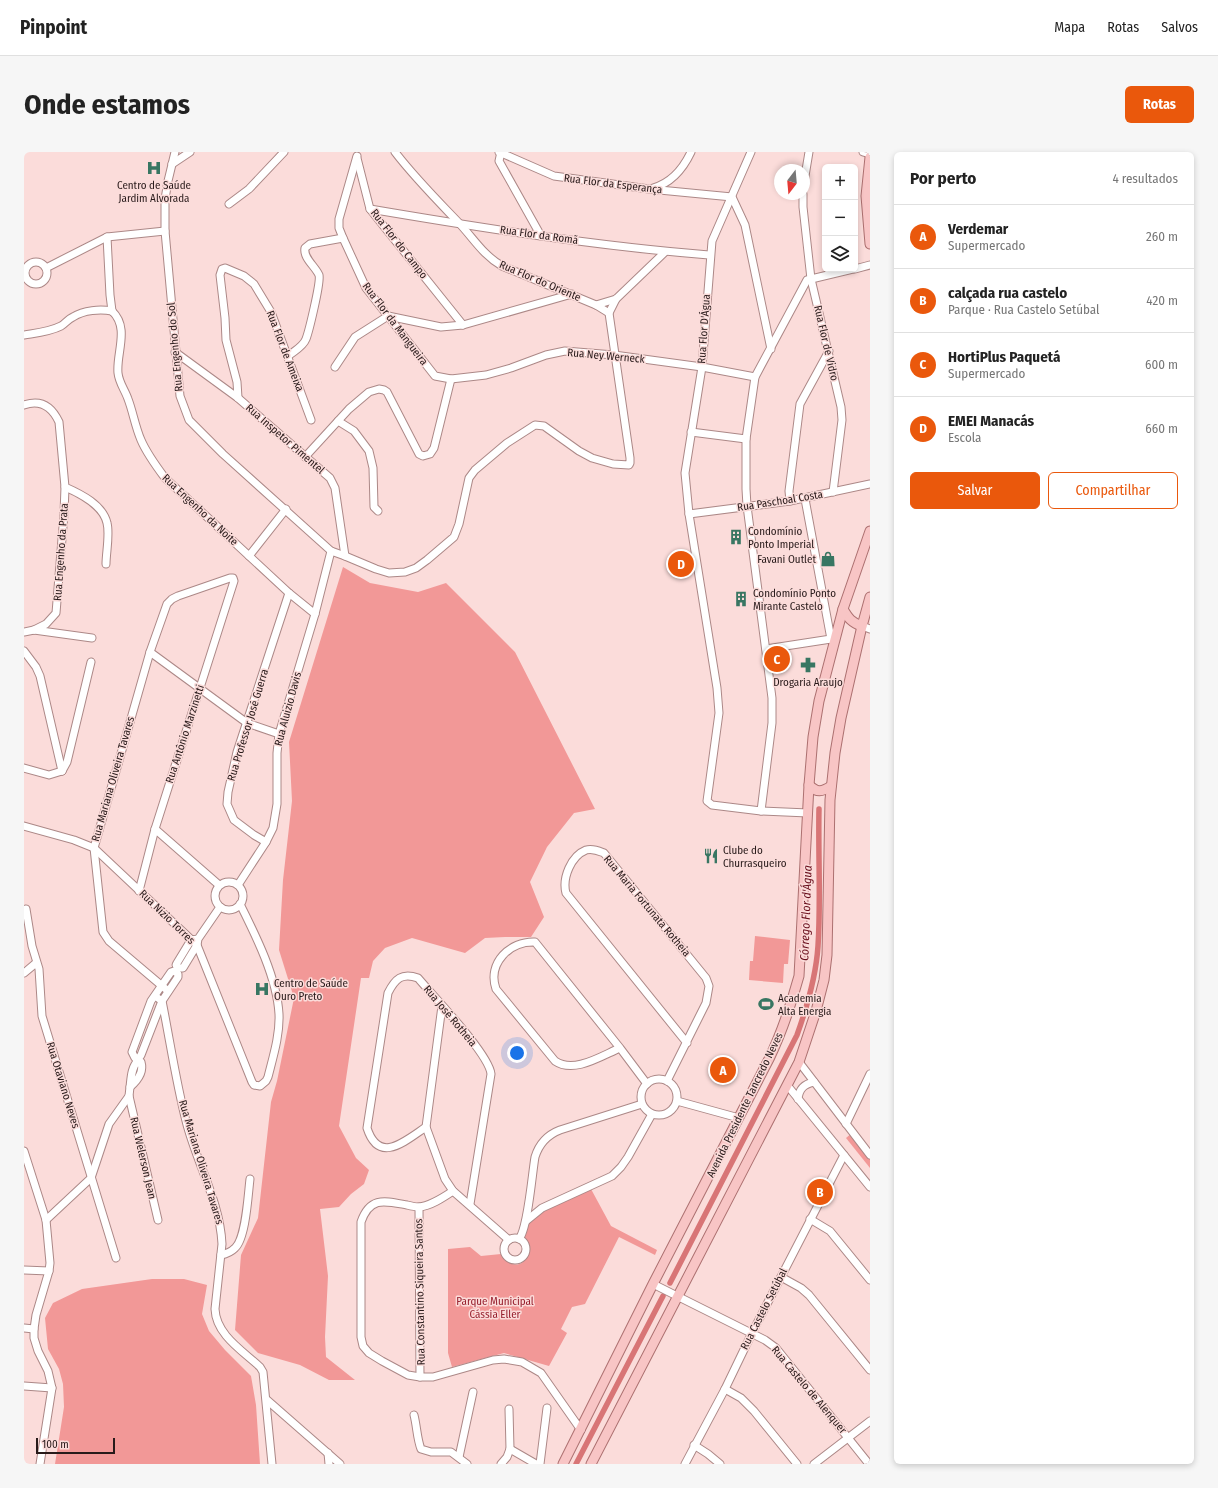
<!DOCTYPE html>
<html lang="pt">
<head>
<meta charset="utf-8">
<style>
	body { margin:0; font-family:"Fira Sans Condensed",sans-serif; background:#f6f6f6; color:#222 }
	.controls { position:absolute; right:12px; top:12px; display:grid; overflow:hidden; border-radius:6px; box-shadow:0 2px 6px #0003 }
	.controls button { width:36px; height:36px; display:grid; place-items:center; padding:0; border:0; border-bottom:1px solid #e0e0e0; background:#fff; color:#222; font:20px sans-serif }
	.compass { position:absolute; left:750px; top:12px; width:36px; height:36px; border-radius:50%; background:#fff; box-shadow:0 2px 6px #0003; rotate:196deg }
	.scale { position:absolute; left:12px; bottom:10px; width:79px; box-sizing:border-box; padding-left:4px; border:2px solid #281a1a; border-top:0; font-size:11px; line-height:14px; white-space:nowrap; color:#281a1a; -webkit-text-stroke:3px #fbdcda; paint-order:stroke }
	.you { position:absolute; left:493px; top:901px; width:14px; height:14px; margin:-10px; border:3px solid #fff; border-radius:50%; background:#1a73e8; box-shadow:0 0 0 6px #1a73e833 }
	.badge { display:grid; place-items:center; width:26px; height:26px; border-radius:50%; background:#ea580c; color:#fff; font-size:13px; font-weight:700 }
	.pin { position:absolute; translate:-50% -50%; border:2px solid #fff; box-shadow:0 1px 4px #0006 }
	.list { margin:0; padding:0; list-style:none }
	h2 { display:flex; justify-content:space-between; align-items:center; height:52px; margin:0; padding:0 16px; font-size:17px }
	h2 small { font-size:13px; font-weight:400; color:#767676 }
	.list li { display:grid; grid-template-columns:26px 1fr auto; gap:12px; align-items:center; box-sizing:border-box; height:64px; padding:0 16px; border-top:1px solid #e0e0e0 }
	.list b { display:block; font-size:15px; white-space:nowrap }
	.list p { margin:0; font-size:13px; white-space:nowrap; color:#767676 }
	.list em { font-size:13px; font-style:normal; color:#767676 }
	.actions { display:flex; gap:8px; padding:12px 16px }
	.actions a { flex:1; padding:9px 0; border:1px solid #ea580c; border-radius:6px; text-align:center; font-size:14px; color:#ea580c }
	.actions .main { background:#ea580c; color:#fff }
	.icon { flex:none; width:22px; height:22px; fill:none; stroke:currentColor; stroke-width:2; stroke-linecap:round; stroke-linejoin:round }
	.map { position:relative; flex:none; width:846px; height:1312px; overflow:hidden; border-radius:6px }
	header { display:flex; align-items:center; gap:24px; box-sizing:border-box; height:56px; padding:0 20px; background:#fff; border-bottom:1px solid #e0e0e0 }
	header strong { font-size:19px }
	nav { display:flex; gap:22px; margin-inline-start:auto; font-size:14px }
	.intro { display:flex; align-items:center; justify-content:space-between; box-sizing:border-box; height:96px; padding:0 24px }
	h1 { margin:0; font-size:28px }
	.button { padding:10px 18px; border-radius:6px; background:#ea580c; color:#fff; font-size:14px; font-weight:700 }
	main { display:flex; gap:24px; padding:0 24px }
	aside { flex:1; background:#fff; border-radius:6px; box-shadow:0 2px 6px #0003 }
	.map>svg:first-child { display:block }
	.green { fill:#f29897 }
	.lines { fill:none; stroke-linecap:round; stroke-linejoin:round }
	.canal { stroke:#d87576; stroke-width:5.5 }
	.minor-casing { stroke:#ac8887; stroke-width:9 }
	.major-casing { stroke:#ac7070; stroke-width:11 }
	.minor { stroke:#fff; stroke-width:7 }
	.major { stroke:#f8c5c5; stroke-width:9 }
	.labels { text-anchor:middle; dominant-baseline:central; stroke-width:3; stroke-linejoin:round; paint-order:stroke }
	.street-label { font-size:11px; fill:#281a1a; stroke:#fbdcda }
	.poi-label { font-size:11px; fill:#281a1a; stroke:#fbdcda; text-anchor:start }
	.park-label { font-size:11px; fill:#97202e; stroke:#fbdcda }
	.water-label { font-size:12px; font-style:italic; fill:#680c1a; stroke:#fbdcda }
</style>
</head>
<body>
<header>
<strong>Pinpoint</strong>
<nav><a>Mapa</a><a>Rotas</a><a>Salvos</a></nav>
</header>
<div class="intro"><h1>Onde estamos</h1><a class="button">Rotas</a></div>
<main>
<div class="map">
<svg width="846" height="1312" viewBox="0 0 846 1312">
	<rect width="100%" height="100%" fill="#fbdcda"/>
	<!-- green -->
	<g class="green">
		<path d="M319 415 346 431 394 440 422 431 491 500 571 657 550 661 523 695 506 730 520 765 507 785H481L461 786 441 801 388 786 361 796 349 809 345 826H337L315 974 332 1006 345 1018 340 1032 327 1042 315 1055 296 1057 304 1124 301 1185 302 1205 331 1228H305L276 1213 234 1201 211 1178 217 1103 234 1066 247 950 253 929 270 846 255 798 259 728 268 649 265 590Z"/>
		<path d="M731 784 766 788 764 812H760L759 831 725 828 726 809H729Z"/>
		<path d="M828 981 846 1005V1016L822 986Z"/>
		<path d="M567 1037 587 1074 633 1098 631 1103 595 1085 561 1152 548 1155 537 1177 543 1181 525 1214 480 1201 428 1215 424 1201V1097L446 1095 457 1104 477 1102C482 1113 498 1118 503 1104 506 1097 502 1094 501 1089 500 1080 503 1071 508 1065Z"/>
		<path d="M128 1127H160L183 1133 178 1162 185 1179 201 1198 227 1224 232 1253 236 1312H31L40 1255 39 1232 35 1217 24 1197 21 1166 29 1151 58 1137Z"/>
	</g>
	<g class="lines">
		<!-- canal -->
		<g class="canal">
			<path d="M646 1131 773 883C783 855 792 825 794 794 797 749 794 703 795 657"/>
			<path d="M552 1312 639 1144"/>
		</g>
		<!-- minor casing -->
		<g class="minor-casing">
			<g id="minor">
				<path d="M151 0 144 29 141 47V79L156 244 165 268 199 302 307 399 321 404 352 417 365 421 381 420 392 416 403 408 430 385 435 372 445 326 451 318 483 291 511 273 520 274 555 299 568 306 589 312 605 313 606 311V306L585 161 592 147"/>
				<path d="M371 0C390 25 413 48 435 71 450 87 459 103 478 114L572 153 585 161"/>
				<path d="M475 0 530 24 625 37 708 45 721 73 747 197"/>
				<path d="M477 0 475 9 517 84"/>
				<path d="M727 0 688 89 678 215 661 321 665 362 693 536 695 561 683 649 688 653 737 659 784 661"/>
				<path d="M839 0 846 2"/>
				<path d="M333 4 315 67V76L319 86 342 136 411 224 427 227 462 223 487 216 522 203 541 199 590 203 678 215 731 225"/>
				<path d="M333 6 346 57 439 173"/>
				<path d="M148 12 166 0"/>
				<path d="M780 30 785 0"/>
				<path d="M629 36C647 31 659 17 667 0"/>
				<path d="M779 42V55L787 127 817 255 818 268 809 340"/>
				<path d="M205 52 225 37 260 0"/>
				<path d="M346 57C458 76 572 94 685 103"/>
				<path d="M83 85 86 143 88 159"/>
				<circle cx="12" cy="121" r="11"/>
				<path d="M22 116 83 85 141 79"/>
				<path d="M831 117 846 113"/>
				<path d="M572 153 592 147 641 100"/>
				<path d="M88 159C106 176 92 201 94 221 95 231 101 238 104 247 109 260 111 274 117 288 123 302 132 314 141 326L265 441 291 462"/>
				<path d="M0 183C12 181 25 180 37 174 41 172 44 167 49 165 60 158 76 157 88 159"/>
				<path d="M151 200 214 246 306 326 311 336 321 404"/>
				<path d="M264 204C270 199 279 195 282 187 285 179 297 130 295 123 291 114 279 106 281 96L286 92 319 86"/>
				<path d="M311 215 331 185 364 164 417 175 439 173 548 142"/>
				<path d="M214 246 213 230 202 188 201 166 196 123 198 117 201 116 220 124 230 132 247 160 287 268"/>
				<path d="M0 253C17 247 28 255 35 270L41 335C57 342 79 353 83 371 86 382 82 401 82 412"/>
				<path d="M314 269 330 279 345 299 349 316 350 355 354 359"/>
				<path d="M667 280 722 287"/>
				<path d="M281 305 325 257 345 240 355 237 360 238 363 240 395 302 399 304 406 302 410 296 427 227"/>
				<path d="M781 347 807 487"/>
				<path d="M766 349 765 339 776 252 805 199"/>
				<path d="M665 362 766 349 846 332"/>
				<path d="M225 404 262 357"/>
				<path d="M838 474 846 477"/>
				<path d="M10 478 22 472 32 461 40 362 41 335"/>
				<path d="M0 480 10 478 68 486"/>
				<path d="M742 497 807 487 811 488"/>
				<path d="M0 499 12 515 16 524 38 619"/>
				<path d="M126 500 223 571 255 582"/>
				<path d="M0 616 25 623 38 619"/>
				<path d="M38 619 43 610 67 510"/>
				<path d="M737 659 748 571V546L723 354 722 337V287L731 225 783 128 829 117"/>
				<path d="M0 674 50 688 70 696 173 793 228 930 230 933 236 934 242 929 244 925C249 905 256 883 255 862 253 826 232 784 216 752"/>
				<path d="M131 677 195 733"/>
				<path d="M242 690 230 683 210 668 203 652 204 640 213 600 265 441"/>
				<circle cx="205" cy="744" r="14"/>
				<path d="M214 733 242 690 249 676 253 652V601L255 582 291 462 307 399"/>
				<path d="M115 739 131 677 210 429 209 426H206L154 444 148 447 143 452 126 500 70 696 79 780 85 789 144 839"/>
				<path d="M2 757 8 794 15 817 18 864 92 1106"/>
				<path d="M174 787 167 788 153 811 152 813 154 816H159L173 793 174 787 196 755"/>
				<path d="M150 819 154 822V825L138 849 117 903 115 906H111L108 900 127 849 147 820Z"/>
				<path d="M0 821 12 811"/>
				<path d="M131 844 138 849C146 889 152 930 162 969 172 1010 196 1049 198 1092L191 1157C192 1183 219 1199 236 1215L239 1220 248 1312"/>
				<path d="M418 854 402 975 421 1027 429 1039 485 1088"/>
				<path d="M596 896C577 904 550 922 531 909L472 837C463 811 486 789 511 790L596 896 623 932"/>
				<path d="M114 909 117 910C120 920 113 929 106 935 107 927 107 915 114 909Z"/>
				<path d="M775 910 846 1003"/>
				<circle cx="635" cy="945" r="18"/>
				<path d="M643 929 682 851 685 834 682 826 580 701C575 699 569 696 562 698 547 704 538 726 542 741L663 891"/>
				<path d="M763 933 846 1035"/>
				<path d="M105 944 134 1068"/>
				<path d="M774 947C775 937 780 932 790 930"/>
				<path d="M653 949 715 966"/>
				<path d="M822 972 846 922"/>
				<path d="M402 975C381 989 355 1013 343 976L364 841C371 827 378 820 394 826 410 845 465 902 467 922L446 1052"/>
				<path d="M0 999 22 1068 26 1111 25 1119 12 1163 10 1177V1186L14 1199 24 1219 28 1236 16 1312"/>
				<path d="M429 1039C420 1045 407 1054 395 1055 391 1055 387 1054 383 1053 361 1049 346 1044 337 1070V1185L339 1194 345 1201 358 1209 384 1223 396 1225H409L469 1208 480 1207 498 1210 517 1221 557 1278"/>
				<path d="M395 1055 396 1225"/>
				<path d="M786 1067 806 1079 846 1128"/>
				<path d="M22 1068 67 1026 85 972 105 944 106 935"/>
				<path d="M502 1069 518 1056 588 1024 597 1015 604 1005 628 962"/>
				<circle cx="491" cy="1097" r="11"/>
				<path d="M495 1087C504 1076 508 1022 511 1005 515 992 523 983 536 978L618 952"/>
				<path d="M197 1103C202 1102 207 1100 211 1096 222 1086 224 1043 226 1027"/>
				<path d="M0 1118 25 1119"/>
				<path d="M757 1125 777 1136 785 1143 846 1218"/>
				<path d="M629 1132 741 1188 752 1196 845 1312"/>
				<path d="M0 1176 10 1177"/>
				<path d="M0 1234 28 1236"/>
				<path d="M701 1237 717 1246 730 1259 773 1312"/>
				<path d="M243 1248 316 1312"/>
				<path d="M390 1263C393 1275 393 1287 397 1297L407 1300H427L443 1312"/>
				<path d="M670 1293 684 1302 696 1312"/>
				<path d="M486 1297 512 1312"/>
				<path d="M304 1301 305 1312"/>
				<path d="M435 1305 449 1240"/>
				<path d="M477 1312 483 1305 486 1297 485 1257"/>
				<path d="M516 1312 523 1256"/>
				<path d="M661 1312 701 1237 728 1181 820 1003"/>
				<path d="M790 1312 846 1269"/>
			</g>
		</g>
		<!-- major casing -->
		<g class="major-casing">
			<g id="major">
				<path d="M846 5 842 44 846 92"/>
				<path d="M819 457C824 466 828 471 838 474"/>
				<path d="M785 633C793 641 798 640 807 634"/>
				<path d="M539 1312 629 1132 745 907C758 880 767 853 775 824L785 633 789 585 795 549 819 457 846 379"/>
				<path d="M567 1312 775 910 792 859 800 828 803 803 806 648 811 601 817 566 838 474 846 445"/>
			</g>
		</g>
		<!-- minor -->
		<use href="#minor" class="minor"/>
		<!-- major -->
		<use href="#major" class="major"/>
	</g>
	<!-- icons -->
	<defs>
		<g id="hospital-bare" transform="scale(1.2)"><path d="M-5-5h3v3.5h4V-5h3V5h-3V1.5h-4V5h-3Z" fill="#387662" stroke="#fbdcda" stroke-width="2.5" paint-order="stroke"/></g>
		<g id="building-bare" transform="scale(1.2)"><path d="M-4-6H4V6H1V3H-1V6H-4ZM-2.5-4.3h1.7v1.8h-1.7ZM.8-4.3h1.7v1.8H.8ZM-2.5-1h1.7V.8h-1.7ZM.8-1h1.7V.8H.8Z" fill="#387662" stroke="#fbdcda" stroke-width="2.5" paint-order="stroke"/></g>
		<g id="shop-bare" transform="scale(1.2)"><path d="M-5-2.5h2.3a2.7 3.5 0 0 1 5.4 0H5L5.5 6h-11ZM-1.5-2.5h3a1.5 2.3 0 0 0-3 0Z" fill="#387662" stroke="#fbdcda" stroke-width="2.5" paint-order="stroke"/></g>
		<g id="pharmacy-bare" transform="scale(1.2)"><path d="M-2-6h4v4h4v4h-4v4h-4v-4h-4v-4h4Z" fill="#387662" stroke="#fbdcda" stroke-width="2.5" paint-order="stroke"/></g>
		<g id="restaurant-bare" transform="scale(1.2)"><path d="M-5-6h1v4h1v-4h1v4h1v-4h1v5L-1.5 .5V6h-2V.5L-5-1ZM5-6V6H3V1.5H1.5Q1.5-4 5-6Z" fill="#387662" stroke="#fbdcda" stroke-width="2.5" paint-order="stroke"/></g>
		<g id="stadium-bare" transform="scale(1.2)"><path d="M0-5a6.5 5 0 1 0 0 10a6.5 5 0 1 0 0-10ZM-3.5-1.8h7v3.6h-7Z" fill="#387662" stroke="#fbdcda" stroke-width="2.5" paint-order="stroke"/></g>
	</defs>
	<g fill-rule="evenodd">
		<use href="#hospital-bare" x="130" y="16"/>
		<use href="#building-bare" x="712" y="385"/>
		<use href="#shop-bare" x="804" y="407"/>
		<use href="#building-bare" x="717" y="447"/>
		<use href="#pharmacy-bare" x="784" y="513"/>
		<use href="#restaurant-bare" x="687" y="704"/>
		<use href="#hospital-bare" x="238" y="837"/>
		<use href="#stadium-bare" x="742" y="852"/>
	</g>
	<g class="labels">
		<!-- street labels -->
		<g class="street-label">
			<text transform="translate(589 32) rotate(7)">Rua Flor da Esperança</text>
			<text transform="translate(515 83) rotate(8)">Rua Flor da Romã</text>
			<text transform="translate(375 92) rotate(52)">Rua Flor do Campo</text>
			<text transform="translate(516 129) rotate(23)">Rua Flor do Oriente</text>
			<text transform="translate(371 172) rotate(53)">Rua Flor da Mangueira</text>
			<text transform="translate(680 177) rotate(-86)">Rua Flor D'Água</text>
			<text transform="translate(802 191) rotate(77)">Rua Flor de Vidro</text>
			<text transform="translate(151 195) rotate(-95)">Rua Engenho do Sol</text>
			<text transform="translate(261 199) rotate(69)">Rua Flor de Ameixa</text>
			<text transform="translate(582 204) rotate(5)">Rua Ney Werneck</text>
			<text transform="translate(261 287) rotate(41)">Rua Inspetor Pimentel</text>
			<text transform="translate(756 349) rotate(-9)">Rua Paschoal Costa</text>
			<text transform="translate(176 358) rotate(43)">Rua Engenho da Noite</text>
			<text transform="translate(37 400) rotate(-86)">Rua Engenho da Prata</text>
			<text transform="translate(264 557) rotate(-75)">Rua Aluizio Davis</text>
			<text transform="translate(224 573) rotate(-73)">Rua Professor José Guerra</text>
			<text transform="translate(161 582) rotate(-72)">Rua Antônio Marzinetti</text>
			<text transform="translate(89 627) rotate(-74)">Rua Mariana Oliveira Tavares</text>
			<text transform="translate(623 754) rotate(50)">Rua Maria Fortunata Rotheia</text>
			<text transform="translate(143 765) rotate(44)">Rua Nízio Torres</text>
			<text transform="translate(426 864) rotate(50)">Rua José Rotheia</text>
			<text transform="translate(39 933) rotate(73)">Rua Otaviano Neves</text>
			<text transform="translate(721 953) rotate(-64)">Avenida Presidente Tancredo Neves</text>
			<text transform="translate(119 1006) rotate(77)">Rua Welerson Jean</text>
			<text transform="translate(177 1010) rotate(73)">Rua Mariana Oliveira Tavares</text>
			<text transform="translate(396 1140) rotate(-91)">Rua Constantino Siqueira Santos</text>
			<text transform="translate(740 1157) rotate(-63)">Rua Castelo Setúbal</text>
			<text transform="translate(785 1238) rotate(50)">Rua Castelo de Alenquer</text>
		</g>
		<!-- poi labels -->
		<g class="poi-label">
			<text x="130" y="33" text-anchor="middle">Centro de Saúde<tspan x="130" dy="13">Jardim Alvorada</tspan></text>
			<text x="724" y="379">Condomínio<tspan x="724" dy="13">Ponto Imperial</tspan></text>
			<text x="792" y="407" text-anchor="end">Favani Outlet</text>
			<text x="729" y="441">Condomínio Ponto<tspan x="729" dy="13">Mirante Castelo</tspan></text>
			<text x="784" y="530" text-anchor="middle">Drogaria Araujo</text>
			<text x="699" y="698">Clube do<tspan x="699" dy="13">Churrasqueiro</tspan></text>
			<text x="250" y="831">Centro de Saúde<tspan x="250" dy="13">Ouro Preto</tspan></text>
			<text x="754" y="846">Academia<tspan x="754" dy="13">Alta Energia</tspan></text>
		</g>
		<!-- park labels -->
		<g class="park-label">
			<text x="471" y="1149">Parque Municipal<tspan x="471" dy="13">Cássia Eller</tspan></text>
		</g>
		<!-- water labels -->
		<g class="water-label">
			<text transform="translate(782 761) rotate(-88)">Córrego Flor d'Água</text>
		</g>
	</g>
</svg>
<div class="controls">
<button>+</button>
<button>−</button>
<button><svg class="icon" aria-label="layers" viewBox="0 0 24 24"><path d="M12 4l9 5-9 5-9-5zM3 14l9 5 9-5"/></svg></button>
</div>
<svg class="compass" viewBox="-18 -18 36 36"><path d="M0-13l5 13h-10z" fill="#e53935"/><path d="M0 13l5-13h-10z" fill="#767676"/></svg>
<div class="scale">100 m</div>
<div class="you"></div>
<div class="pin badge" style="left:699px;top:918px">A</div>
<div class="pin badge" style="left:796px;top:1040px">B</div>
<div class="pin badge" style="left:753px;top:507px">C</div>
<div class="pin badge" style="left:657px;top:412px">D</div>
</div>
<aside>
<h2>Por perto<small>4 resultados</small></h2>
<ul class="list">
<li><span class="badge">A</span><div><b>Verdemar</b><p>Supermercado</p></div><em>260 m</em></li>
<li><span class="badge">B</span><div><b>calçada rua castelo</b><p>Parque · Rua Castelo Setúbal</p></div><em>420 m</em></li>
<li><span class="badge">C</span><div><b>HortiPlus Paquetá</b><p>Supermercado</p></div><em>600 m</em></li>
<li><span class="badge">D</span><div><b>EMEI Manacás</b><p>Escola</p></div><em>660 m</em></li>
</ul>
<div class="actions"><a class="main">Salvar</a><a>Compartilhar</a></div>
</aside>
</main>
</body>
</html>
